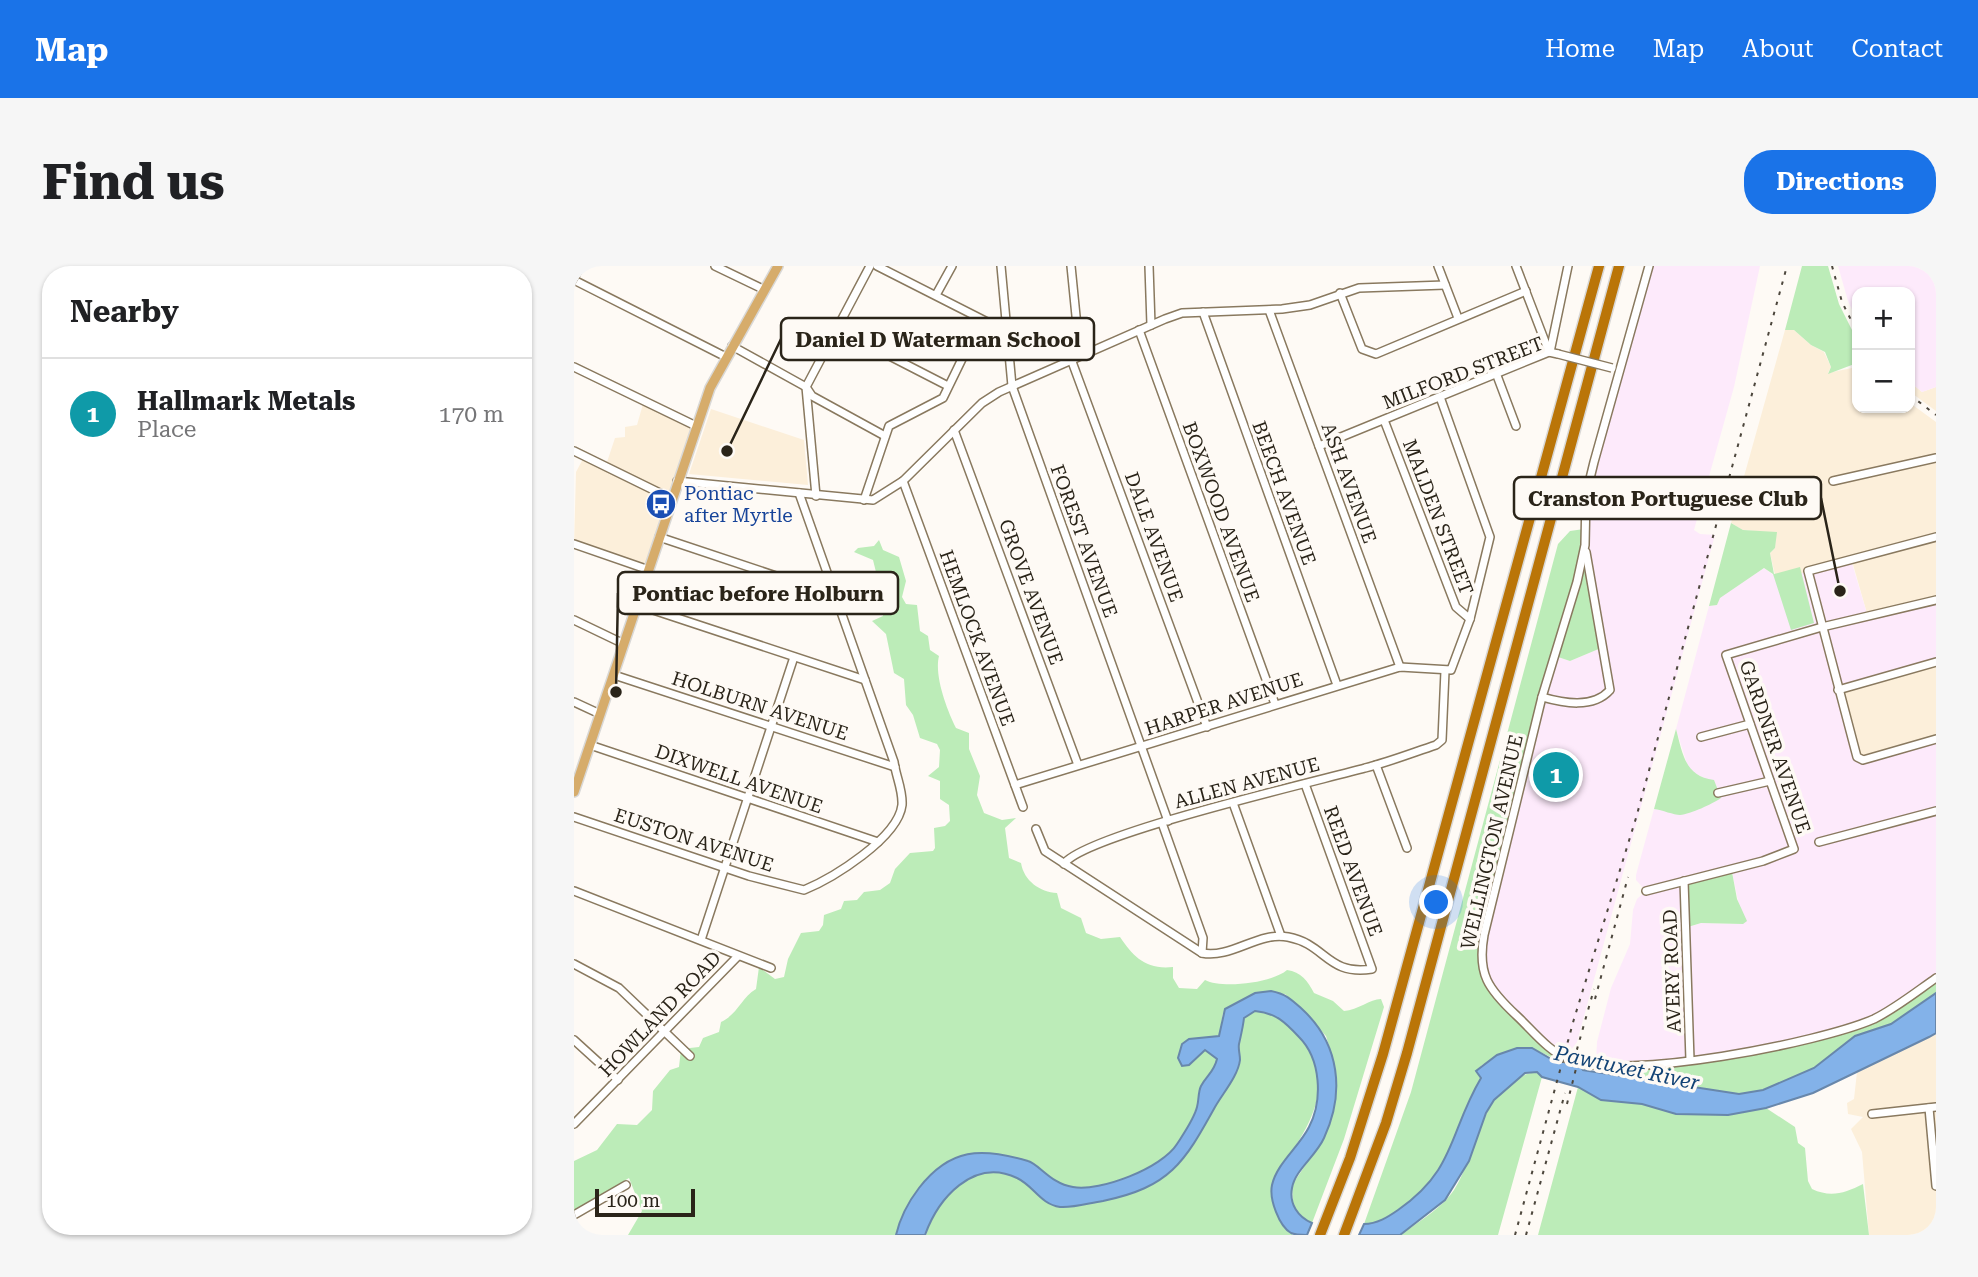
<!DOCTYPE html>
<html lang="en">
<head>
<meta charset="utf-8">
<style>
	body { margin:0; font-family:"Roboto Serif",serif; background:#f6f6f6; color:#202124 }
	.controls { position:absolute; right:21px; top:21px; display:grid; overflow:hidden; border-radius:14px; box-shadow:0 2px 5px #0004 }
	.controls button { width:63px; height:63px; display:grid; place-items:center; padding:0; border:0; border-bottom:2px solid #e0e0e0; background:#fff; color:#202124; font:35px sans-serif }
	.scale { position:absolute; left:21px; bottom:18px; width:100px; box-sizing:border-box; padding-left:7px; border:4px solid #2a2419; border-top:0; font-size:19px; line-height:24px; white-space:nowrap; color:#2a2419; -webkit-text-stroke:5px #fefaf5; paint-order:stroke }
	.you { position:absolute; left:863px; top:637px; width:24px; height:24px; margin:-18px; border:5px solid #fff; border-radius:50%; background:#1a73e8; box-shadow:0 0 0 10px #1a73e833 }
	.badge { display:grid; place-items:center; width:46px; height:46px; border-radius:50%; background:#1a73e8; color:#fff; font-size:23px; font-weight:700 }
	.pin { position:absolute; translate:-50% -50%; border:4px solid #fff; box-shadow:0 2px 7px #0006 }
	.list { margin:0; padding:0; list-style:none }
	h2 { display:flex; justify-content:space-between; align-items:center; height:91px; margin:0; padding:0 28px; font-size:30px }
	h2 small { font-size:23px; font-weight:400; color:#757577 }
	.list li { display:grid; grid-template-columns:46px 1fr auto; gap:21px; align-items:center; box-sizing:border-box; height:112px; padding:0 28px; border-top:2px solid #e0e0e0 }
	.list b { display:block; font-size:26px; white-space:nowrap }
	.list p { margin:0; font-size:23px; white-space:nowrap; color:#757577 }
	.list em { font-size:23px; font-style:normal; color:#757577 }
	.map { position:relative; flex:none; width:1362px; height:969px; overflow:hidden; border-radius:28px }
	header { display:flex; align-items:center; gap:42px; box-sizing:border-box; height:98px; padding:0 35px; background:#1a73e8; color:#fff }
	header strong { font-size:33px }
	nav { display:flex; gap:38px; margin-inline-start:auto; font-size:24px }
	.intro { display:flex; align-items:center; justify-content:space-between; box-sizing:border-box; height:168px; padding:0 42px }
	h1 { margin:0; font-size:49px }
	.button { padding:18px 32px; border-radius:28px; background:#1a73e8; color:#fff; font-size:24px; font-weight:700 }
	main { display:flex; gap:42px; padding:0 42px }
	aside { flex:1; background:#fff; border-radius:28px; box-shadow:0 2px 5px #0004 }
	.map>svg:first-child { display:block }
	.built { fill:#fcefda }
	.industrial { fill:#fdeafb; fill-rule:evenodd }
	.green { fill:#bcecb8 }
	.water { fill:#83b2e9; stroke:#6887ab; stroke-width:2 }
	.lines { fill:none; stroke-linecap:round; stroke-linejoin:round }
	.minor-casing { stroke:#89795f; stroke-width:10 }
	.major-casing { stroke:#d9d8d6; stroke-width:12 }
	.highway-casing { stroke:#d9d8d6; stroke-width:13 }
	.minor { stroke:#fff; stroke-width:7 }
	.major { stroke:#d6ac6b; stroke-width:9 }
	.highway { stroke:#ba7508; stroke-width:10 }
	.rail { stroke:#4d473d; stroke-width:2; stroke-dasharray:3.5 7; stroke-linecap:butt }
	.minor-bridge-casing { stroke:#89795f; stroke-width:10; stroke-linecap:butt }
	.minor-bridge { stroke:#fff; stroke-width:7 }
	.labels { text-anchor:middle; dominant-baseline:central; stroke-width:7; stroke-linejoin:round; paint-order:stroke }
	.street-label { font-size:19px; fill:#2a2419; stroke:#fefaf5 }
	.transit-label { font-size:19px; fill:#164399; stroke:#fefaf5; text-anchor:start }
	.water-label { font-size:21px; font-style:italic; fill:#134375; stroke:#fefaf5 }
	.leader { fill:none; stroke:#2a2419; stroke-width:2.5 }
	.callout-dot { fill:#2a2419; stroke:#fefaf5; stroke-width:2.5 }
	.callout { fill:#fefaf5; stroke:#2a2419; stroke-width:2.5 }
	.callout-label { font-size:21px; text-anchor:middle; font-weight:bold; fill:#2a2419 }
</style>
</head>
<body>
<header>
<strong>Map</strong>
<nav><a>Home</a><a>Map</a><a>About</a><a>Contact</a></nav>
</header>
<div class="intro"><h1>Find us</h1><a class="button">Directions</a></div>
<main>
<aside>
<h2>Nearby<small></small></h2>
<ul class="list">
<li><span class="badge" style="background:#0f9aa8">1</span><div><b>Hallmark Metals</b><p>Place</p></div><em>170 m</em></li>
</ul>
</aside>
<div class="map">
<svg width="1362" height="969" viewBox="0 0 1362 969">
	<rect width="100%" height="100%" fill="#fefaf5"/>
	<!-- built -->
	<g class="built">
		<path d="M1211 64H1220L1237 79 1250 86 1257 101 1254 107 1278 102 1283 97V142H1336V137L1362 156V333L1294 351 1278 295 1205 313 1201 309 1196 287 1201 282 1202 267 1169 264 1157 257Z"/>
		<path d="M1336 116 1348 126 1362 121V145L1339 128Z"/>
		<path d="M69 138 122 159 76 301 0 280 2 206 10 191 32 199 41 172 51 171V161L63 159Z"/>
		<path d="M137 143 230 174 234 219 115 208Z"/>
		<path d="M1362 396V473L1287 493 1266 423Z"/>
		<path d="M1362 767V969H1295L1288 886 1277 863 1289 851 1274 848 1273 837 1280 833 1283 806Z"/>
	</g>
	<!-- industrial -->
	<g class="industrial">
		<path d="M1076 0H1186L1160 121 1120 264 1126 268 1141 269 1003 776 992 791 969 774 913 715 909 682 980 390 996 395 1027 382 1011 295 1013 228Z"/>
		<path d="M1264 0H1362V121L1348 126 1336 116V26H1283V54L1274 35Z"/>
		<path d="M1277 294 1294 351 1362 333V396L1266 423 1287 493 1362 473V712L1299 753 1191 782 1080 797 1022 796 1023 776 1037 722 1056 678 1059 644 1063 633 1072 625 1062 614V609L1080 543 1100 546 1124 543 1147 532 1130 512 1115 504 1102 463 1135 340 1143 339 1145 332 1190 302 1205 313ZM1158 606 1169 658 1127 657 1115 661Z"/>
	</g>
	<!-- green -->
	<g class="green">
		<path d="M1228 0H1254L1265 38 1283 74V97L1254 108 1257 101 1251 86 1237 79 1220 64H1211Z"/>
		<path d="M1157 257 1169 264 1203 266 1201 282 1196 287 1200 308 1226 301 1240 357 1217 364 1199 308 1190 302 1146 332 1143 339 1135 340Z"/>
		<path d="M1010 263 1019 347 1027 382 996 395 981 390 965 445 908 694 920 726 992 793 989 797 958 782 908 799 902 805 907 812C875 865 882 904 824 944 814 951 803 958 790 958L837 826 984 278 996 265Z"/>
		<path d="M305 274 309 284 325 291 332 315 328 331 332 338 343 339 346 365 354 370 356 384 365 390C360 410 373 444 382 462L395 467V483L406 510 403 529 410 547 428 554 442 552 431 562 435 592 447 597C450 615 466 626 483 627L487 642 507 652 512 667 527 673 546 671C559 690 571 704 599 701V712L605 722 623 723 631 714C648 723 698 717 713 704 727 706 734 715 740 727L759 735 770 745C784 744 796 733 807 733L810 741 770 873 738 957 730 954 719 939 718 919 751 870 761 800 752 770 711 728 649 747 645 770 616 773 607 781 615 799 631 784 643 793C640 806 633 809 627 820 623 827 625 838 621 845 616 857 608 873 600 882 580 905 529 926 499 921 477 918 466 899 454 895 407 881 376 882 345 922 335 935 326 952 322 969H54L68 945 55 912 0 945V895L23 884 43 858 63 859 78 844 79 825 96 804 105 801 107 783 125 781 129 772 145 766 147 756C164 748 167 732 182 723L185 701 201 713 210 711 214 693 227 667 245 665 249 659 250 649 267 643 270 635 283 634 290 626 306 624 316 617 321 603 336 587 359 585 361 582 360 562 371 560 376 555 375 539 366 533V515L354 510 365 501 366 484 363 478 346 472 339 449 332 439 330 413 320 407 312 368 298 355 309 350 311 337 301 327 289 325 294 313 302 306 299 294 280 286 284 282 300 280Z"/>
		<path d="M1102 463C1109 489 1111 510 1140 514L1147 532C1138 538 1117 548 1106 549 1100 549 1088 544 1080 543Z"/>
		<path d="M1158 606 1163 633 1173 655 1169 658 1127 657 1114 661V614Z"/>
		<path d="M1362 712V727L1317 758 1281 770 1240 802 1189 824 1165 828 1021 806 1022 800 1080 797 1191 782 1302 751Z"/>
		<path d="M681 745C700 747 709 754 722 767 767 814 736 861 705 904L714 965 719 969H352C364 932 399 891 443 912 460 920 466 938 486 941 500 942 515 937 529 935 596 921 610 897 641 841 649 827 664 809 666 793 666 788 664 783 665 778 667 769 669 761 670 752Z"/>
		<path d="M963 806 968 811 924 969H826C843 957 868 942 880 924 905 886 907 813 963 806Z"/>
		<path d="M1004 821 1027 834 1068 838 1102 848 1154 849 1192 842 1221 861 1224 877 1231 882 1234 915 1238 923C1257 932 1271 927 1289 918L1295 969H964Z"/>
	</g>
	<!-- water -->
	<g class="water">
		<path d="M697 725C712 728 717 733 728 743 766 778 771 827 750 872 742 890 721 904 718 922 715 938 724 951 738 957L733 969C728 969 721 969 717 967 705 960 695 933 698 919 703 897 725 881 735 861 749 834 747 793 725 771 711 756 702 747 681 745L670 752C669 761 667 769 665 778 664 783 666 788 666 794 664 810 649 827 641 841 610 897 596 921 529 935 515 937 500 942 486 941 466 938 460 920 443 912 399 891 364 933 351 969H322C326 952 335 935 345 922 376 882 407 881 454 895 465 898 477 918 499 921 526 926 588 902 603 878 610 867 620 853 623 841 625 834 624 826 627 820 633 809 640 806 643 793L631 784 615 799 608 800 604 792 608 778 615 773 645 770 651 743 681 727Z"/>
		<path d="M1362 727V767L1355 771 1239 827 1192 842 1154 849 1102 848 1068 838 1027 834 1004 821 968 811 963 806 951 807 920 834 912 847 895 895 871 934 826 969H785L790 958C803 958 814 951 824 944 882 904 875 866 907 812L902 805 923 789 943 782H958L979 794 1006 799 1009 804 1165 828 1189 824 1240 802 1281 770 1317 758Z"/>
	</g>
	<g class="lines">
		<!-- minor casing -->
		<g class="minor-casing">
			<g id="minor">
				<path d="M141 0 191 24"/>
				<path d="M303 0 433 66"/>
				<path d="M427 0 438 120 594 555"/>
				<path d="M497 0 506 90"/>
				<path d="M575 0 577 59"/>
				<path d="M864 0 884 52"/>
				<path d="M942 0 975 86"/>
				<path d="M1075 0 1020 196 1012 229 1011 279 1003 316 968 431 910 669C903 708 914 723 943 750 959 765 975 786 996 794 1051 815 1245 777 1300 753 1322 742 1342 726 1362 712"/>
				<path d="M0 12 6 0"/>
				<path d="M0 14 152 91"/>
				<path d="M766 27 788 83 802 88 952 25"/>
				<path d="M362 29 378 0"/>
				<path d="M695 44 826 401"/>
				<path d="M629 46 763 419"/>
				<path d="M263 63 374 120"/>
				<path d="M565 64 701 438"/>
				<path d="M158 80 232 121 238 130 311 170"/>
				<path d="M976 86 994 0"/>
				<path d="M497 93 633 461"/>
				<path d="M0 101 122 160"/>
				<path d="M922 107 942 160"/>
				<path d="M810 154 882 341 896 353"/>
				<path d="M380 164 504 499"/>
				<path d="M745 180 975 86 984 88"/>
				<path d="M0 185 98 233"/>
				<path d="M103 215 299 234 329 215 408 137 425 126 591 53 608 47 708 43 736 39 785 22 871 19"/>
				<path d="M329 215 449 541"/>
				<path d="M1259 215 1362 192"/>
				<path d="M242 230 232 121 296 0"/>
				<path d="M290 234 315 160 369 132 407 54"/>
				<path d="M85 271 262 330"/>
				<path d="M1362 271 1234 305 1283 491 1289 494 1362 473"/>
				<path d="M0 278 75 304"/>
				<path d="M64 339 291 414"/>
				<path d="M0 354 50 378"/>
				<path d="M40 409 321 501"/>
				<path d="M1264 424 1362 396"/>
				<path d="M968 431C989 437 1019 443 1036 424L1012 286"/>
				<path d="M0 436 26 448"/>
				<path d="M1127 471 1176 458"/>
				<path d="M16 479 304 576"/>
				<path d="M802 499 833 582"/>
				<path d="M441 519 826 401 877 404 896 353 916 271 866 131"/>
				<path d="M1144 527 1196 515"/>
				<path d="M659 537 707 670"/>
				<path d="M0 551 175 610 230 624C259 612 324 572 328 539 329 524 322 511 320 496L225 227"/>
				<path d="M588 557 629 672 628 687"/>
				<path d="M462 563 471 585 628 687C657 693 685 665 714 671 752 678 753 710 798 703L731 518"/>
				<path d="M1245 576 1362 545"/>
				<path d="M490 598C509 569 744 515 791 502 815 496 838 487 862 479L868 474 871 405"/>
				<path d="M1110 615 1116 794"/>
				<path d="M0 625 197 702"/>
				<path d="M1072 625 1189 595 1220 583 1152 389 1248 361 1362 334"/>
				<path d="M127 674 220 391"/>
				<path d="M0 698 45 722 116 790"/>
				<path d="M0 774 44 814"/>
				<path d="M1355 842 1362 920"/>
				<path d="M1298 848 1362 841"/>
				<path d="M0 858 164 690"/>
				<path d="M0 949 52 919"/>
			</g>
		</g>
		<!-- major casing -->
		<g class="major-casing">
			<path id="major" d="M0 526 136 122 204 0"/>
		</g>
		<!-- highway casing -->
		<g class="highway-casing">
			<g id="highway">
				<path d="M746 969 776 892 809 788 1025 0"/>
				<path d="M770 969 812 857 833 787 1045 0"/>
			</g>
		</g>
		<!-- minor -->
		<use href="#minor" class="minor"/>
		<!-- major -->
		<use href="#major" class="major"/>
		<!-- highway -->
		<use href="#highway" class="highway"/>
		<!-- rail -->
		<g class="rail">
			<path d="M1258 0 1268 36 1283 66"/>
			<path d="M1336 129 1362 149"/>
			<path d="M1021 733 1054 611"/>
			<path d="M1000 794 1020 723"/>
			<path d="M993 838 1006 787"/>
			<path d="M941 969 1000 753 1062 552 1213 0"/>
			<path d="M952 969 991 827"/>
		</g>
		<!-- minor-bridge casing -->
		<g class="minor-bridge-casing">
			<path id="minor-bridge" d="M984 88 1038 102"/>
		</g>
		<!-- minor-bridge -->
		<use href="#minor-bridge" class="minor-bridge"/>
	</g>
	<!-- icons -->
	<defs>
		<g id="bus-disc" transform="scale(1.575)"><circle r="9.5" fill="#1a4fb4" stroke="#fefaf5"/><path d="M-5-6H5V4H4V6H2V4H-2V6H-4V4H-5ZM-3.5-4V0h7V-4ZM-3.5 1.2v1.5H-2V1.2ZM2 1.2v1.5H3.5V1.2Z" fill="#fff"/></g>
	</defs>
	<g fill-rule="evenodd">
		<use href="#bus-disc" x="87" y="238"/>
	</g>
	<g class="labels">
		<!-- street labels -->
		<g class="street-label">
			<text transform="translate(889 107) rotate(-21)">MILFORD STREET</text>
			<text transform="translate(775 217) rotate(70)">ASH AVENUE</text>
			<text transform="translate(710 227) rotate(70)">BEECH AVENUE</text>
			<text transform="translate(647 246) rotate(70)">BOXWOOD AVENUE</text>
			<text transform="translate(864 251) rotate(69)">MALDEN STREET</text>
			<text transform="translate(580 271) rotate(70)">DALE AVENUE</text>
			<text transform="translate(510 275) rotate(70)">FOREST AVENUE</text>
			<text transform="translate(457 326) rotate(70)">GROVE AVENUE</text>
			<text transform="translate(403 372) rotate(70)">HEMLOCK AVENUE</text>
			<text transform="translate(650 438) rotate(-18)">HARPER AVENUE</text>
			<text transform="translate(186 440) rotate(18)">HOLBURN AVENUE</text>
			<text transform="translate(1201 481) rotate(71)">GARDNER AVENUE</text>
			<text transform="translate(165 513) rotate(19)">DIXWELL AVENUE</text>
			<text transform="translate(673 517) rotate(-15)">ALLEN AVENUE</text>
			<text transform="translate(120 574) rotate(18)">EUSTON AVENUE</text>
			<text transform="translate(918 576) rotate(-77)">WELLINGTON AVENUE</text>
			<text transform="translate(779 605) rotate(70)">REED AVENUE</text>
			<text transform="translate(1098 705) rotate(-92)">AVERY ROAD</text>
			<text transform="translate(86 748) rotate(-46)">HOWLAND ROAD</text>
		</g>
		<!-- transit labels -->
		<g class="transit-label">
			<text x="110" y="227">Pontiac<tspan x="110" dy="22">after Myrtle</tspan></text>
		</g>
		<!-- water labels -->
		<g class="water-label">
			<text transform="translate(1053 802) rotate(12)">Pawtuxet River</text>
		</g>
	</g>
	<!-- callouts -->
	<path class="leader" d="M153 185L207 73M1266 325L1247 232M42 426L44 327"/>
	<g class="callout-dot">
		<circle cx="153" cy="185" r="7"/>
		<circle cx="1266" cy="325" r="7"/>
		<circle cx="42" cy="426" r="7"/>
	</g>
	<g class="callout">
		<rect x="207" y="52" width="313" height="42" rx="7"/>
		<rect x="940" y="211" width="307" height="42" rx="7"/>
		<rect x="44" y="306" width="280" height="42" rx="7"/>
	</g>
	<g class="callout-label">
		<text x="364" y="81">Daniel D Waterman School</text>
		<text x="1094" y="240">Cranston Portuguese Club</text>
		<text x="184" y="335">Pontiac before Holburn</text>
	</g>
</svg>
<div class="controls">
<button>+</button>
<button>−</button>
</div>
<div class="scale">100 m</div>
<div class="you"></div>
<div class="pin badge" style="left:982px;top:509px;background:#0f9aa8">1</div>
</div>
</main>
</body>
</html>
